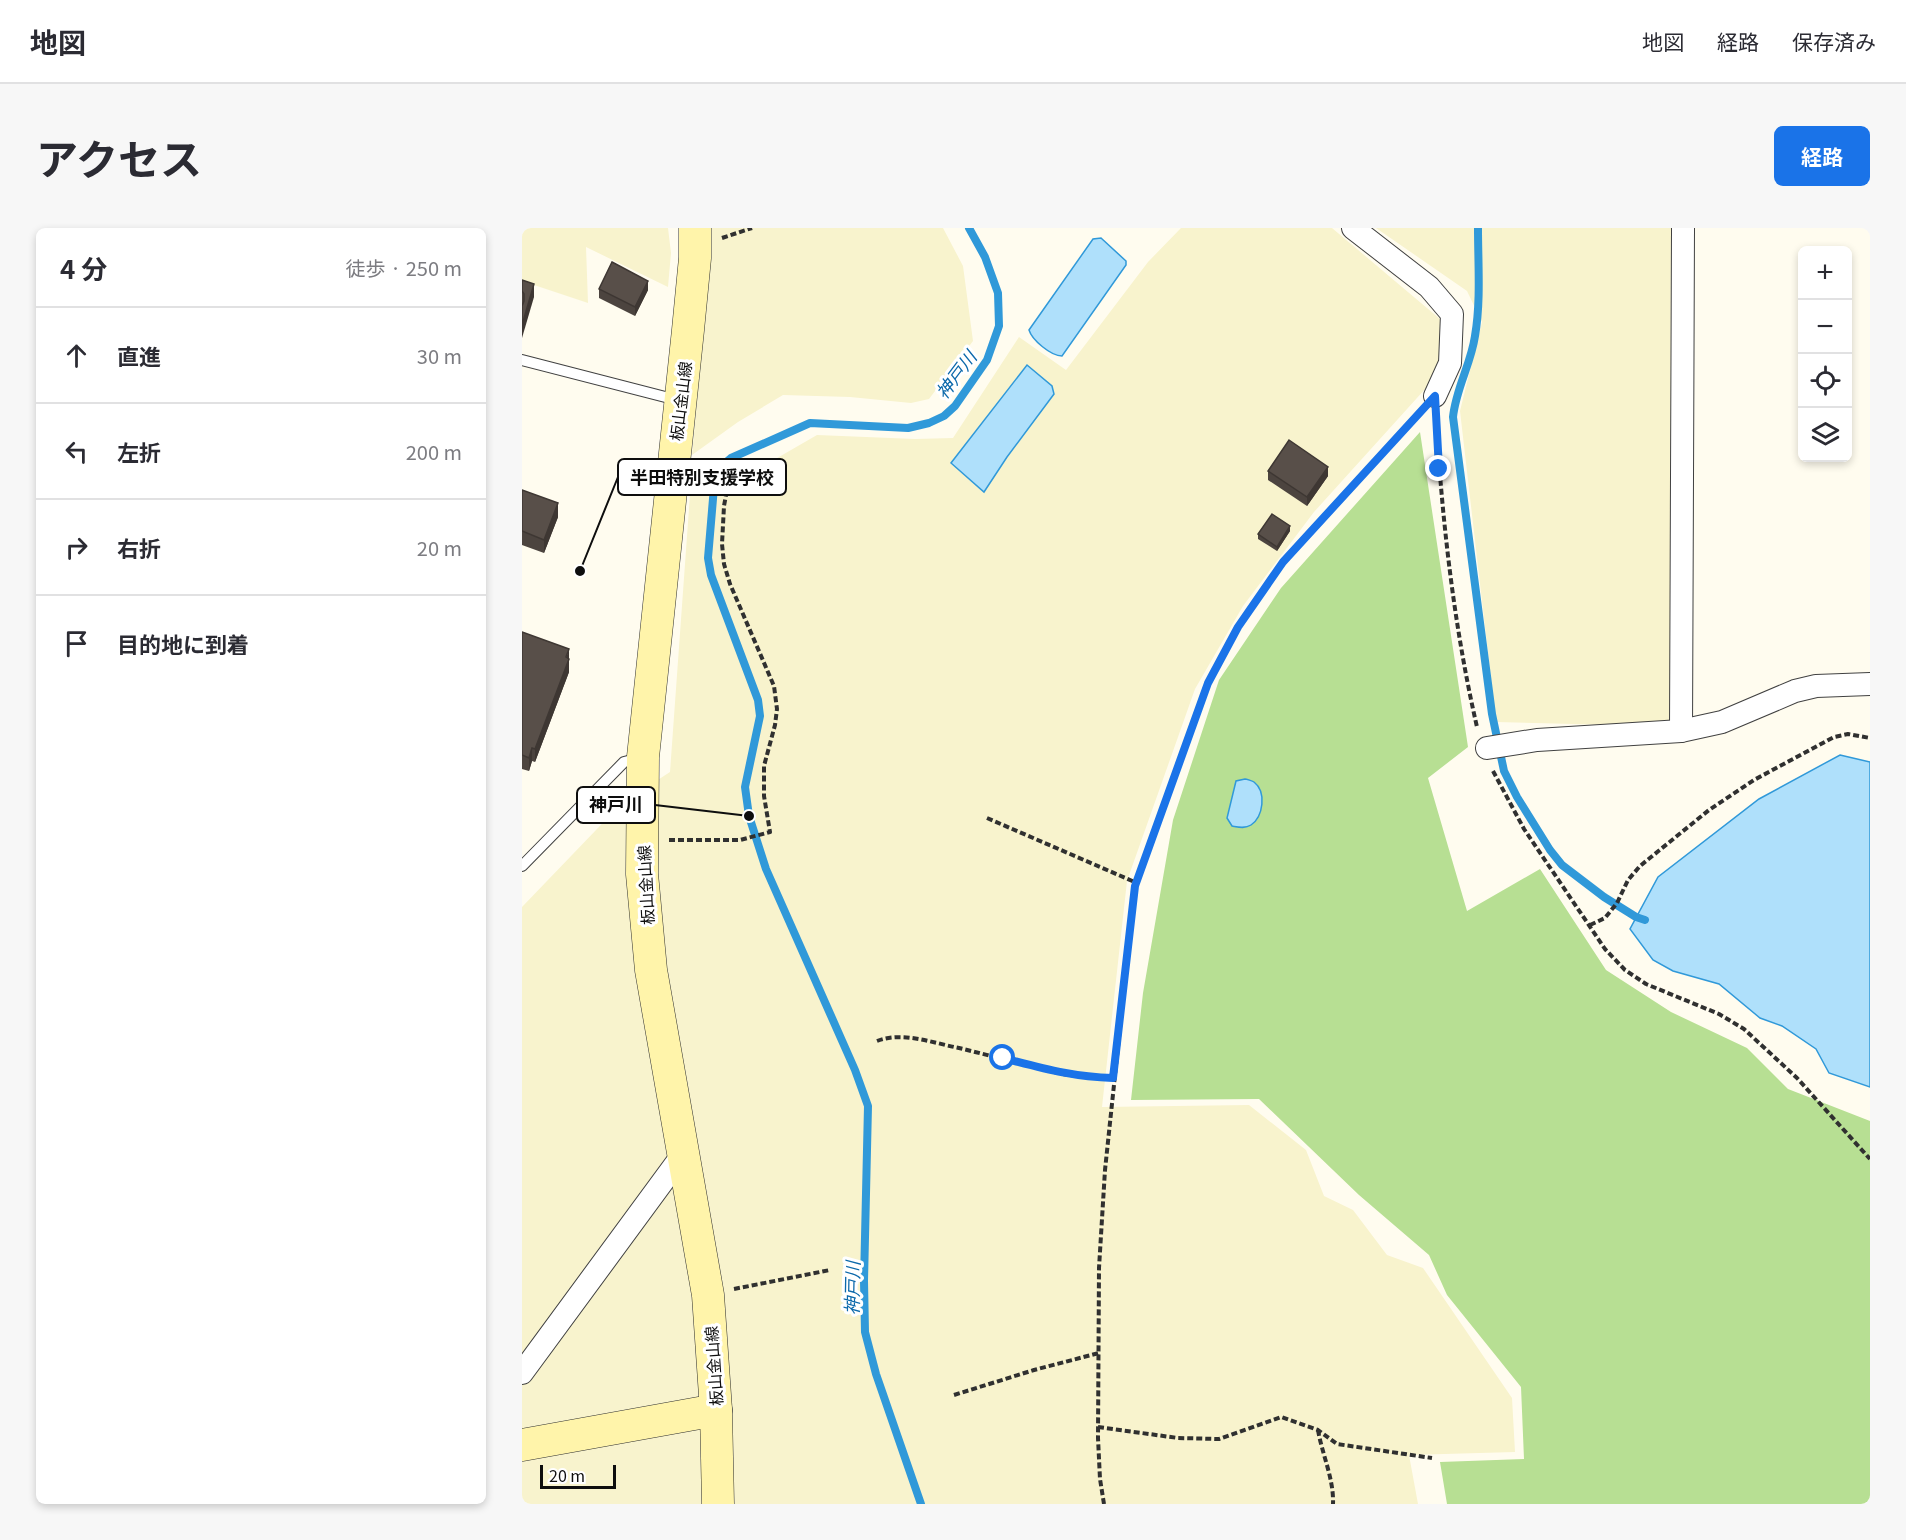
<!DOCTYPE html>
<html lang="ja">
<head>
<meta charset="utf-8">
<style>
	body { margin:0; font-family:Georgia,"Noto Sans JP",serif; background:#f7f7f7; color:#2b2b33 }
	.controls { position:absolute; right:18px; top:18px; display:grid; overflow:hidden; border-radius:9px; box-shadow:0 3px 9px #0003 }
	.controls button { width:54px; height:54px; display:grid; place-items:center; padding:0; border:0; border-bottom:2px solid #e1e1e2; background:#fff; color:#2b2b33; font:30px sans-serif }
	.scale { position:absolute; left:18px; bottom:15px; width:76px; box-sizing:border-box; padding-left:6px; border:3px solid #0e0e0e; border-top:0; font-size:16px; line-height:21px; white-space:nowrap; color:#0e0e0e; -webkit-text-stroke:4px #fff; paint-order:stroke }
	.stop { position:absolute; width:18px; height:18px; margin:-14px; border:4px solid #1a73e8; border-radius:50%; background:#fff }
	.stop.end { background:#1a73e8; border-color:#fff; box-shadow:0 2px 6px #0008 }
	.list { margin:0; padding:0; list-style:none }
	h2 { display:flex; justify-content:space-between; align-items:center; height:78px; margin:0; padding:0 24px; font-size:26px }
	h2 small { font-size:20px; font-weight:400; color:#7c7c81 }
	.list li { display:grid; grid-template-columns:39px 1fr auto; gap:18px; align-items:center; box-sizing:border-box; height:96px; padding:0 24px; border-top:2px solid #e1e1e2 }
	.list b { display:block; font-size:22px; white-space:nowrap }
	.list em { font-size:20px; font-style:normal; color:#7c7c81 }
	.icon { flex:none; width:33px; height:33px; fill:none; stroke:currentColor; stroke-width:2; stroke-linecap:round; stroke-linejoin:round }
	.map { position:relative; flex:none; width:1348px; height:1276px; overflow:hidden; border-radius:9px }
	header { display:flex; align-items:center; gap:36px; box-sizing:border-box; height:84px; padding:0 30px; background:#fff; border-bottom:2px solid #e1e1e2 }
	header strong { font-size:28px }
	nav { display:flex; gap:33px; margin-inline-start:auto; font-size:21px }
	.intro { display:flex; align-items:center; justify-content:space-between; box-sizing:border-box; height:144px; padding:0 36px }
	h1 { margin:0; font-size:42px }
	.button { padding:15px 27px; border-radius:9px; background:#1a73e8; color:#fff; font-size:21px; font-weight:700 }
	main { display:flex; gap:36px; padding:0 36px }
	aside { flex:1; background:#fff; border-radius:9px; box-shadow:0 3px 9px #0003 }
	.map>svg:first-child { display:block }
	.farmland { fill:#f8f3cd }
	.forest { fill:#b7df93 }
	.water { fill:#afe0fb; stroke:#3099d9; stroke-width:1.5 }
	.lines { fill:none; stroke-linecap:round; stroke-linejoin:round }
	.stream { stroke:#3099d9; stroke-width:8 }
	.lane-casing { stroke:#414141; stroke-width:12 }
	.street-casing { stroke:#414141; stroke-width:24 }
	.secondary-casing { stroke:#303030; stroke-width:33 }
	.path { stroke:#303030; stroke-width:4; stroke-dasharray:6 3; stroke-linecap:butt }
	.lane { stroke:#fff; stroke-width:10 }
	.street { stroke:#fff; stroke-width:22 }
	.secondary { stroke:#fff4aa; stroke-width:32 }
	.wall { fill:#4c443f }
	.shaded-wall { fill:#3e3733 }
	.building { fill:#584f49; stroke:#3e3733; stroke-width:1.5 }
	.route { stroke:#1a73e8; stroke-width:8 }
	.labels { text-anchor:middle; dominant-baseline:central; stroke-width:6; stroke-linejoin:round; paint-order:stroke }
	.street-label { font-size:16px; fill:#0e0e0e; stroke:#fff }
	.water-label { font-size:18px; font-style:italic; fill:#0c69ab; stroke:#fff }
	.leader { fill:none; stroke:#0e0e0e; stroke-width:2 }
	.callout-dot { fill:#0e0e0e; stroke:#fff; stroke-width:2 }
	.callout { fill:#fff; stroke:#0e0e0e; stroke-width:2 }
	.callout-label { font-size:18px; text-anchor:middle; font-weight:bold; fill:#0e0e0e }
</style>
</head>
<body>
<header>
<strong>地図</strong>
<nav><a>地図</a><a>経路</a><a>保存済み</a></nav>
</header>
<div class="intro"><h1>アクセス</h1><a class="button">経路</a></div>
<main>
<aside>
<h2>4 分<small>徒歩 · 250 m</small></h2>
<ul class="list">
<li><svg class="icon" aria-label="ahead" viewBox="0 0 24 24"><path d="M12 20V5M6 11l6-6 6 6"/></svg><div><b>直進</b></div><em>30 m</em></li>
<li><svg class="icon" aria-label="left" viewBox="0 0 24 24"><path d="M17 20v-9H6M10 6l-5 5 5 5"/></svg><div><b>左折</b></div><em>200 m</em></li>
<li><svg class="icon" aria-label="right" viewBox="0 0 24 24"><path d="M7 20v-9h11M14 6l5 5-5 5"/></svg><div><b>右折</b></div><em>20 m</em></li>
<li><svg class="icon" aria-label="arrive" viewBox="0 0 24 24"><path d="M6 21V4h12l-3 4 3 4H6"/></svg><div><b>目的地に到着</b></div></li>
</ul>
</aside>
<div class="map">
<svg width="1348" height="1276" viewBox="0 0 1348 1276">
	<rect width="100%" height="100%" fill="#fffcef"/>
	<!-- farmland -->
	<g class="farmland">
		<path d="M0 0H146L149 25 146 59 64 19 66 75 0 53Z"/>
		<path d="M188 0H421L441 38 451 113 407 171 389 175 328 169 261 167 216 194 170 227 188 35Z"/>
		<path d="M659 0H810L918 91 919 129 904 160 792 284 721 378 673 461 605 653 580 879 727 877 784 922 802 968 831 982 865 1027 901 1040 990 1170 993 1224 887 1227 896 1276H0V679L99 576 148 544 170 239 215 253 295 207 393 211 431 210 497 109 544 142 626 34Z"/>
		<path d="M854 0H1149L1148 496 1131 498 974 494 938 183 960 94 945 63Z"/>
	</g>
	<!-- forest -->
	<path class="forest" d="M898 204 946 519 906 550 945 683 1018 641 1084 742 1149 784 1225 820 1266 861 1348 893V1276H925L918 1234 1002 1231 999 1159 925 1067 907 1027 837 967 737 871 609 872 621 765 651 592 697 452 759 360Z"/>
	<!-- water -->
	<g class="water">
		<path d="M579 10 604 33V37L540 128C529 128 510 112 507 102L571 11Z"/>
		<path d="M505 137 530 158 532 166 485 229 462 264 429 235Z"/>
		<path d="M1318 527 1348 534V859L1307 845 1294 821 1260 798 1238 790 1197 756 1151 743 1131 732 1108 701 1136 649 1237 571Z"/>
		<path d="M723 551C724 551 731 553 732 554 745 564 741 589 729 597 723 601 716 599 710 598L705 590 714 553Z"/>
	</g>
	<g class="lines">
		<!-- stream -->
		<g class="stream">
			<path d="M956 0C956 36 959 73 953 108 949 136 934 160 931 189L970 486 982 543 995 569 1028 622 1040 637 1082 669 1114 689 1123 692"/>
			<path d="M399 1276 354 1146 343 1104 342 1053 346 878 333 842 244 641 227 588 223 559 238 488 236 472 189 347 186 330 192 259 196 241 209 230 288 195 386 200 407 195 422 188 433 178 465 132 477 98 476 65 463 29 447 0"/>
		</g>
		<!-- lane casing -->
		<g class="lane-casing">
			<g id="lane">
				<path d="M0 132 155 172"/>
				<path d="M0 638 102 534 118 530"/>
			</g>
		</g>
		<!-- street casing -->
		<g class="street-casing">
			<g id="street">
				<path d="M831 0 907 59 930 86 928 135 913 168"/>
				<path d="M1159 503 1161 0"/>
				<path d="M965 520 1015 512 1159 503 1200 494 1273 463 1294 458 1348 456"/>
				<path d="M0 1145 161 926"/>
			</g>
		</g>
		<!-- secondary casing -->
		<g class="secondary-casing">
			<g id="secondary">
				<path d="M173 0V30L166 102 121 529 120 646 129 742 186 1067 194 1182 196 1276"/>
				<path d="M0 1217 194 1182"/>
			</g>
		</g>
		<!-- path -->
		<g class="path">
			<path d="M200 10 230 0"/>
			<path d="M914 189C920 292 932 399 955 499"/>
			<path d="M971 543 1002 601 1083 721 1103 742 1124 756 1197 786 1222 801 1275 850 1348 931"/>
			<path d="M465 590 615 655"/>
			<path d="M147 612H218L248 604 242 568V538L253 497 255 481 252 458 208 356 202 336 200 316 202 278 206 256 214 249"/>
			<path d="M1068 697 1083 690 1095 675 1106 652 1118 638 1187 582 1232 552 1312 509 1326 506 1348 510"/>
			<path d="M355 813C381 803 411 815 437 820 470 828 503 837 536 845 554 849 573 849 591 850"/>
			<path d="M212 1061 308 1042"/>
			<path d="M432 1167 512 1142 577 1125"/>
			<path d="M576 1199 656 1210 697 1211 759 1189 796 1202 815 1216 910 1230"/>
			<path d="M796 1202C800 1226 812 1251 811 1276"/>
			<path d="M582 1276 578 1251 576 1210 577 1040 583 942 613 658 686 455 716 399 761 334 898 184"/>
		</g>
		<!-- lane -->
		<use href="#lane" class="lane"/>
		<!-- street -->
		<use href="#street" class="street"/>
		<!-- secondary -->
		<use href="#secondary" class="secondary"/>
	</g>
	<!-- wall -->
	<g class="wall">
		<path d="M0 52 12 69 0 77Z"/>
		<path d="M77 61 126 62 113 88 77 70Z"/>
		<path d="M746 243 806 248 785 278 746 252Z"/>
		<path d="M0 262 36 289 22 325 0 317Z"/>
		<path d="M768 303 755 323 736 311V306Z"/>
		<path d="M0 404 47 431V444L13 534 10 533 7 543 0 541Z"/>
	</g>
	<!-- shaded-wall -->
	<g class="shaded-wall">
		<path d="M126 53V62L113 88V79Z"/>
		<path d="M12 56V69L0 110V97Z"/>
		<path d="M806 239V248L785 278V269Z"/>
		<path d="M36 275V289L22 325V312Z"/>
		<path d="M768 298V303L755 323V319Z"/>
		<path d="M47 421V444L13 534V521Z"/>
		<path d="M10 520V533L7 543V530Z"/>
	</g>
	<!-- building -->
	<g class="building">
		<path d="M90 34 126 53 113 79 77 61Z"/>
		<path d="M0 52 12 56 0 97V78L2 73V66L0 63Z"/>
		<path d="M767 212 806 239 785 269 746 243Z"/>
		<path d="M0 262 36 275 22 312 0 303Z"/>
		<path d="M750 286 768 298 755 319 736 306Z"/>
		<path d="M0 404 47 421 44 429 47 431 13 521 10 520 7 530 0 527Z"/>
	</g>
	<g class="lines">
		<!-- route -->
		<path class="route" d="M481 830C520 840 551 849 591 850L613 658 686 455 716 399 761 334 913 168 917 241"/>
	</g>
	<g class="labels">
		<!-- street labels -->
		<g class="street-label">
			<text transform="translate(158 173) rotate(-83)">板山金山線</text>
			<text transform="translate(123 657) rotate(-93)">板山金山線</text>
			<text transform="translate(191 1138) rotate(-94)">板山金山線</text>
		</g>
		<!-- water labels -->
		<g class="water-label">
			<text transform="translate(433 146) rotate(-53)">神戸川</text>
			<text transform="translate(329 1060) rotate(-89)">神戸川</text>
		</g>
	</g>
	<!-- callouts -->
	<path class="leader" d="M58 343L96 249M227 588L133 577"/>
	<g class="callout-dot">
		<circle cx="58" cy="343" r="6"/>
		<circle cx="227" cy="588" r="6"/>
	</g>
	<g class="callout">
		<rect x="96" y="231" width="168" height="36" rx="6"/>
		<rect x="55" y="559" width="78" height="36" rx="6"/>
	</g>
	<g class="callout-label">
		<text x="180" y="256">半田特別支援学校</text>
		<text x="94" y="583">神戸川</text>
	</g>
</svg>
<div class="controls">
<button>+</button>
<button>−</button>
<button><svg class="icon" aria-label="locate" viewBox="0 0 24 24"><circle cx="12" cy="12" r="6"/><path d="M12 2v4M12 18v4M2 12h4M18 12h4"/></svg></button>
<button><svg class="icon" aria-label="layers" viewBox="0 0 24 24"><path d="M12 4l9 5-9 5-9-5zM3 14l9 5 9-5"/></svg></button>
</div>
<div class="scale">20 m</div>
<div class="stop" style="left:481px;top:830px"></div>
<div class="stop end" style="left:917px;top:241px"></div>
</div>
</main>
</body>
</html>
